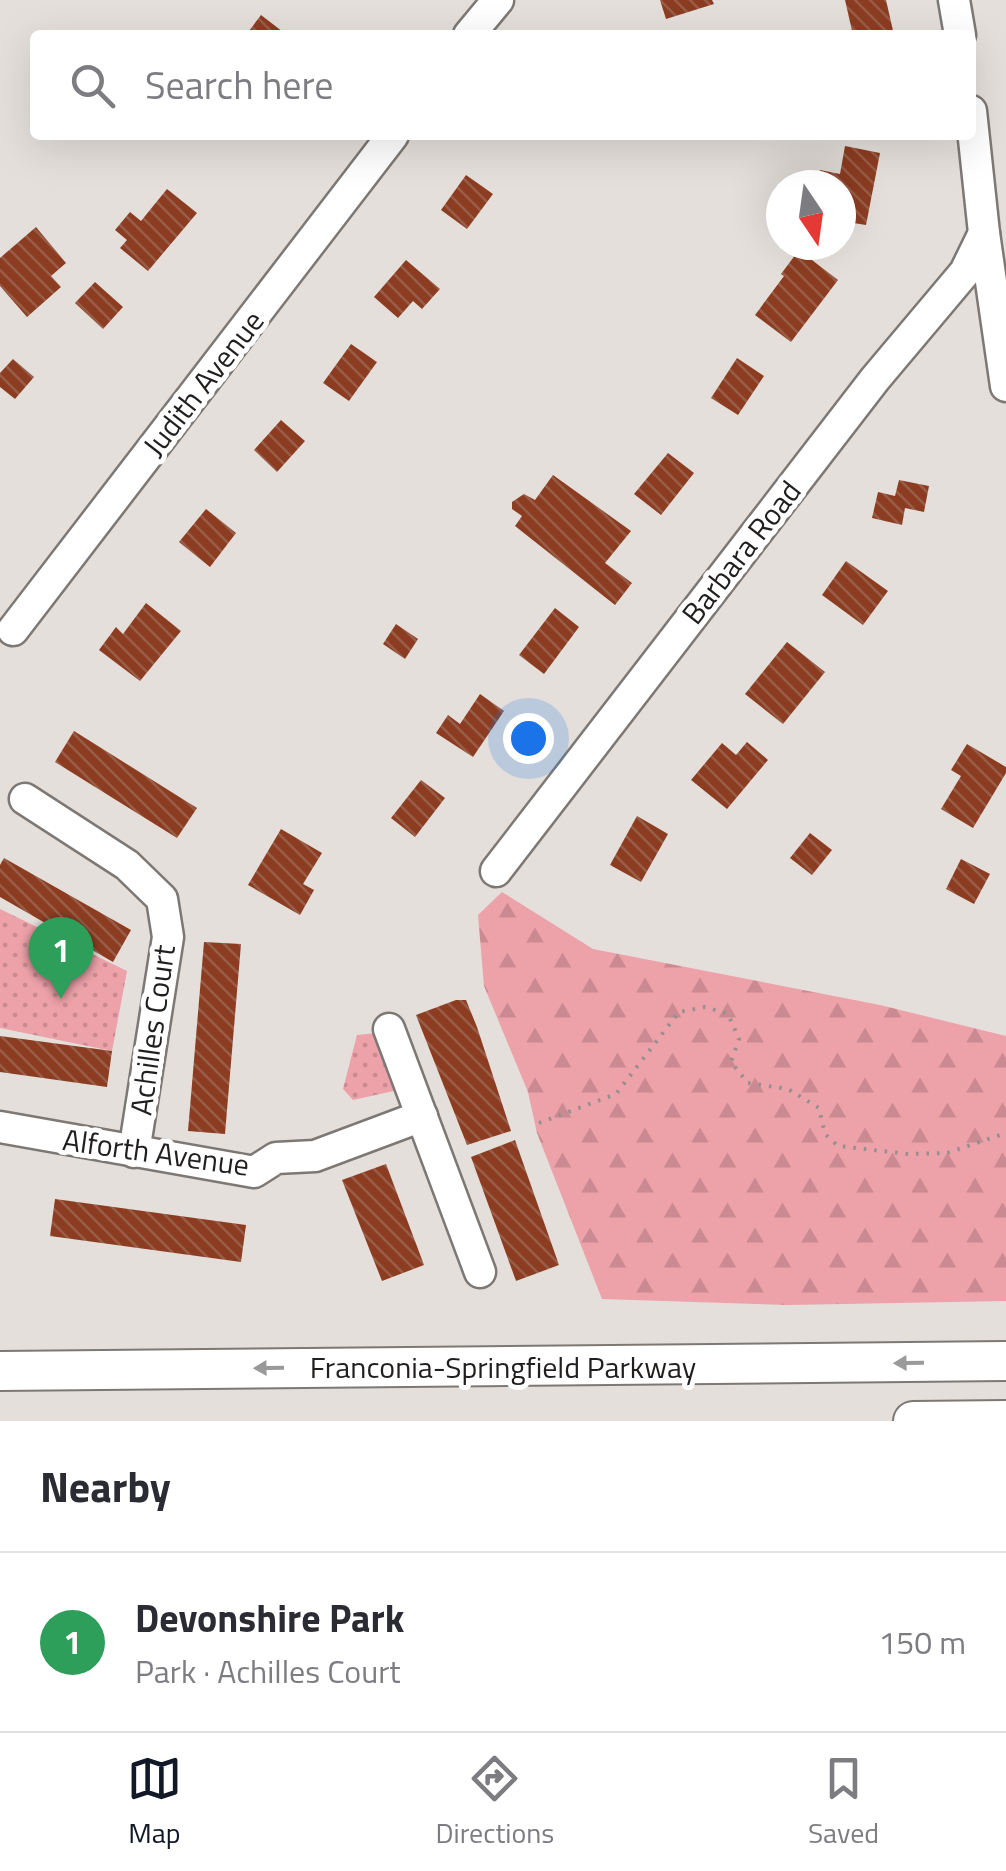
<!DOCTYPE html>
<html lang="en">
<head>
<meta charset="utf-8">
<style>
	body { margin:0; font-family:"Titillium Web",sans-serif; background:#f2f2f3; color:#2b2b33 }
	.compass { position:absolute; left:766px; top:170px; width:90px; height:90px; border-radius:50%; background:#fff; box-shadow:0 10px 40px #0002; rotate:167deg }
	.you { position:absolute; left:528px; top:738px; width:35px; height:35px; margin:-25px; border:8px solid #fff; border-radius:50%; background:#1a73e8; box-shadow:0 0 0 15px #1a73e833 }
	.badge { display:grid; place-items:center; width:65px; height:65px; border-radius:50%; background:#111827; color:#fff; font-size:32px; font-weight:700 }
	.pin { position:absolute; translate:-50% -82px; filter:drop-shadow(0 2px 5px #0008) }
	.pin::after { content:''; position:absolute; top:52px; width:35px; height:30px; background:inherit; clip-path:polygon(0 0,100% 0,50% 100%) }
	.list { margin:0; padding:0; list-style:none }
	h2 { display:flex; justify-content:space-between; align-items:center; height:130px; margin:0; padding:0 40px; font-size:42px }
	h2 small { font-size:32px; font-weight:400; color:#7c7c81 }
	.list li { display:grid; grid-template-columns:65px 1fr auto; gap:30px; align-items:center; box-sizing:border-box; height:180px; padding:0 40px; border-top:2px solid #e1e1e2 }
	.list b { display:block; font-size:38px; white-space:nowrap }
	.list p { margin:0; font-size:32px; white-space:nowrap; color:#7c7c81 }
	.list em { font-size:32px; font-style:normal; color:#7c7c81 }
	.icon { flex:none; width:55px; height:55px; fill:none; stroke:currentColor; stroke-width:2; stroke-linecap:round; stroke-linejoin:round }
	.map { position:relative; flex:none; width:1006px; height:1421px; overflow:hidden }
	.search { position:absolute; background:#fff; box-shadow:0 10px 40px #0002; left:30px; right:30px; top:30px; height:110px; display:flex; align-items:center; gap:25px; box-sizing:border-box; padding:0 35px; border-radius:10px; color:#7c7c81; font-size:38px }
	.sheet { height:310px; background:#fff }
	nav { display:flex; justify-content:space-around; align-items:center; box-sizing:border-box; height:140px; border-top:2px solid #e1e1e2; background:#fff; font-size:28px; color:#7c7c81 }
	nav a { display:grid; justify-items:center; gap:5px }
	nav .on { color:#111827 }
	.map>svg:first-child { display:block }
	.forest { fill:url(#forest-firs) }
	.park { fill:url(#park-dots) }
	.building { fill:url(#building-back-hatch) }
	.lines { fill:none; stroke-linecap:round; stroke-linejoin:round }
	.minor-casing { stroke:#7d7874; stroke-width:35 }
	.major-casing { stroke:#7d7874; stroke-width:42 }
	.path { stroke:#94908d; stroke-width:4; stroke-dasharray:2.5 8; stroke-linecap:butt }
	.minor { stroke:#fff; stroke-width:30 }
	.major { stroke:#fff; stroke-width:38 }
	.oneway { fill:#9b9a9a }
	.labels { text-anchor:middle; dominant-baseline:central; stroke-width:10; stroke-linejoin:round; paint-order:stroke }
	.street-label { font-size:30px; fill:#211f1e; stroke:#fff }
</style>
</head>
<body>
<div class="map">
<svg width="1006" height="1421" viewBox="0 0 1006 1421">
	<defs>
		<pattern id="forest-firs" width="22" height="20" patternUnits="userSpaceOnUse" patternTransform="scale(2.5)"><rect width="22" height="20" fill="#eda1a9"/><path d="M5 1l3.5 6h-7zM16 11l3.5 6h-7z" fill="#cb8a91"/></pattern>
		<pattern id="park-dots" width="8" height="8" patternUnits="userSpaceOnUse" patternTransform="scale(2.5)"><rect width="8" height="8" fill="#eda1a9"/><path d="M2 2h.1M6 6h.1" fill="none" stroke="#cb8a91" stroke-width="1.8" stroke-linecap="round"/></pattern>
		<pattern id="building-back-hatch" width="6" height="6" patternUnits="userSpaceOnUse" patternTransform="scale(2.5)"><rect width="6" height="6" fill="#8c3d21"/><path d="M-1 5l2 2M0 0l6 6M5-1l2 2" fill="none" stroke="#985d48"/></pattern>
	</defs>
	<rect width="100%" height="100%" fill="#e4dfda"/>
	<!-- forest -->
	<path class="forest" d="M502 892 593 949 880 1005 1006 1036V1301L788 1305 602 1299 537 1133 528 1092 484 986 478 915Z"/>
	<!-- park -->
	<g class="park">
		<path d="M0 909 127 971 112 1051 0 1028Z"/>
		<path d="M377 1033 398 1090 353 1100 343 1089 357 1035Z"/>
	</g>
	<!-- building -->
	<g class="building">
		<path d="M660 0H712L714 4 666 19Z"/>
		<path d="M845 0H886L894 35H853Z"/>
		<path d="M261 15 287 35H246Z"/>
		<path d="M845 146 880 153 866 225 841 221V185H817L820 170 840 174Z"/>
		<path d="M466 175 493 194 467 229 441 210Z"/>
		<path d="M167 189 197 213 148 271 120 248 127 240 115 230 130 212 141 221Z"/>
		<path d="M36 227 66 263 51 276 61 287 27 317 0 286V258Z"/>
		<path d="M799 250 838 280 791 342 755 315 784 276 781 274Z"/>
		<path d="M406 260 440 289 422 309 413 301 398 318 374 297Z"/>
		<path d="M95 282 123 307 103 329 75 303Z"/>
		<path d="M351 344 377 362 349 401 323 383Z"/>
		<path d="M737 358 764 376 738 415 711 398Z"/>
		<path d="M13 359 34 377 15 399 0 387V373Z"/>
		<path d="M281 420 305 441 277 472 254 450Z"/>
		<path d="M668 453 694 473 661 515 634 494Z"/>
		<path d="M553 475 631 531 605 563 632 583 615 605 515 526 522 516 512 509V502L524 494 535 500Z"/>
		<path d="M899 480 929 486 924 512 905 508 902 525 872 518 878 492 895 496Z"/>
		<path d="M206 509 236 533 210 567 179 542Z"/>
		<path d="M846 561 888 591 863 625 822 595Z"/>
		<path d="M146 603 181 631 140 681 99 650 116 627 123 634Z"/>
		<path d="M555 608 579 627 544 674 519 655Z"/>
		<path d="M396 624 418 639 405 659 383 644Z"/>
		<path d="M787 642 825 672 783 724 745 694Z"/>
		<path d="M480 694 504 711 473 757 436 733 448 715 460 724Z"/>
		<path d="M74 731 197 808 177 838 55 762Z"/>
		<path d="M747 742 768 760 727 809 691 780 722 743 736 755Z"/>
		<path d="M967 744 1006 767V773L973 828 941 809 961 776 951 770Z"/>
		<path d="M421 780 445 798 415 837 391 818Z"/>
		<path d="M637 816 668 834 641 882 610 865Z"/>
		<path d="M281 829 322 853 303 884 314 890 300 915 248 885Z"/>
		<path d="M810 833 832 850 812 875 790 858Z"/>
		<path d="M4 858 131 930 113 962 0 897V865Z"/>
		<path d="M961 859 990 874 974 904 946 889Z"/>
		<path d="M204 942 241 944 225 1134 188 1131Z"/>
		<path d="M456 1000H466L477 1027 511 1131 467 1145 416 1015Z"/>
		<path d="M0 1036 112 1051 107 1087 0 1072Z"/>
		<path d="M515 1140 559 1265 516 1281 471 1157Z"/>
		<path d="M386 1164 424 1265 382 1281 342 1180Z"/>
		<path d="M55 1199 246 1225 241 1262 50 1236Z"/>
	</g>
	<g class="lines">
		<!-- minor casing -->
		<g class="minor-casing">
			<g id="minor">
				<path d="M954 0 960 35"/>
				<path d="M469 35 498 0"/>
				<path d="M971 111 984 233 1006 386"/>
				<path d="M13 630 393 135"/>
				<path d="M25 799 127 865 162 899 168 937 134 1152"/>
				<path d="M496 871 875 379 965 272 984 233"/>
				<path d="M389 1029 480 1272"/>
				<path d="M0 1127 254 1172 276 1158 315 1156 422 1116"/>
			</g>
		</g>
		<!-- major casing -->
		<g class="major-casing">
			<g id="major">
				<path d="M0 1371 1006 1361"/>
				<path d="M913 1421 1006 1420"/>
			</g>
		</g>
		<!-- path -->
		<path class="path" d="M539 1123 616 1094 679 1012 705 1007 728 1014 739 1039 731 1062 748 1083 788 1089 819 1108 825 1134 838 1146 908 1154 947 1153 1006 1133"/>
		<!-- minor -->
		<use href="#minor" class="minor"/>
		<!-- major -->
		<use href="#major" class="major"/>
	</g>
	<!-- one-way arrows -->
	<defs><path id="oneway-solid" d="M-6-.8H1V-3.2L6.5 0L1 3.2V.8H-6Z" transform="scale(2.5)"/></defs>
	<g class="oneway">
		<use href="#oneway-solid" transform="translate(909 1363) rotate(179)"/>
		<use href="#oneway-solid" transform="translate(269 1368) rotate(179)"/>
	</g>
	<g class="labels">
		<!-- street labels -->
		<g class="street-label">
			<text transform="translate(203 383) rotate(-52)">Judith Avenue</text>
			<text transform="translate(741 552) rotate(-52)">Barbara Road</text>
			<text transform="translate(152 1030) rotate(-82)">Achilles Court</text>
			<text transform="translate(156 1152) rotate(8)">Alforth Avenue</text>
			<text x="503" y="1367">Franconia-Springfield Parkway</text>
		</g>
	</g>
</svg>
<svg class="compass" viewBox="-18 -18 36 36"><path d="M0-13l5 13h-10z" fill="#e53935"/><path d="M0 13l5-13h-10z" fill="#7c7c81"/></svg>
<div class="you"></div>
<div class="pin badge" style="left:61px;top:999px;background:#2e9e5b">1</div>
<div class="search"><svg class="icon" aria-label="search" viewBox="0 0 24 24"><circle cx="10" cy="10" r="6"/><path d="M15 15l6 6"/></svg>Search here</div>
</div>
<section class="sheet">
<h2>Nearby<small></small></h2>
<ul class="list">
<li><span class="badge" style="background:#2e9e5b">1</span><div><b>Devonshire Park</b><p>Park · Achilles Court</p></div><em>150 m</em></li>
</ul>
</section>
<nav>
<a class="on"><svg class="icon" aria-label="map" viewBox="0 0 24 24"><path d="M3 6l6-2 6 2 6-2v14l-6 2-6-2-6 2zM9 4v14M15 6v14"/></svg>Map</a>
<a><svg class="icon" aria-label="directions" viewBox="0 0 24 24"><path d="M12 3l9 9-9 9-9-9zM9 14v-3h6M13 9l2 2-2 2"/></svg>Directions</a>
<a><svg class="icon" aria-label="saved" viewBox="0 0 24 24"><path d="M7 4h10v16l-5-4-5 4z"/></svg>Saved</a>
</nav>
</body>
</html>
